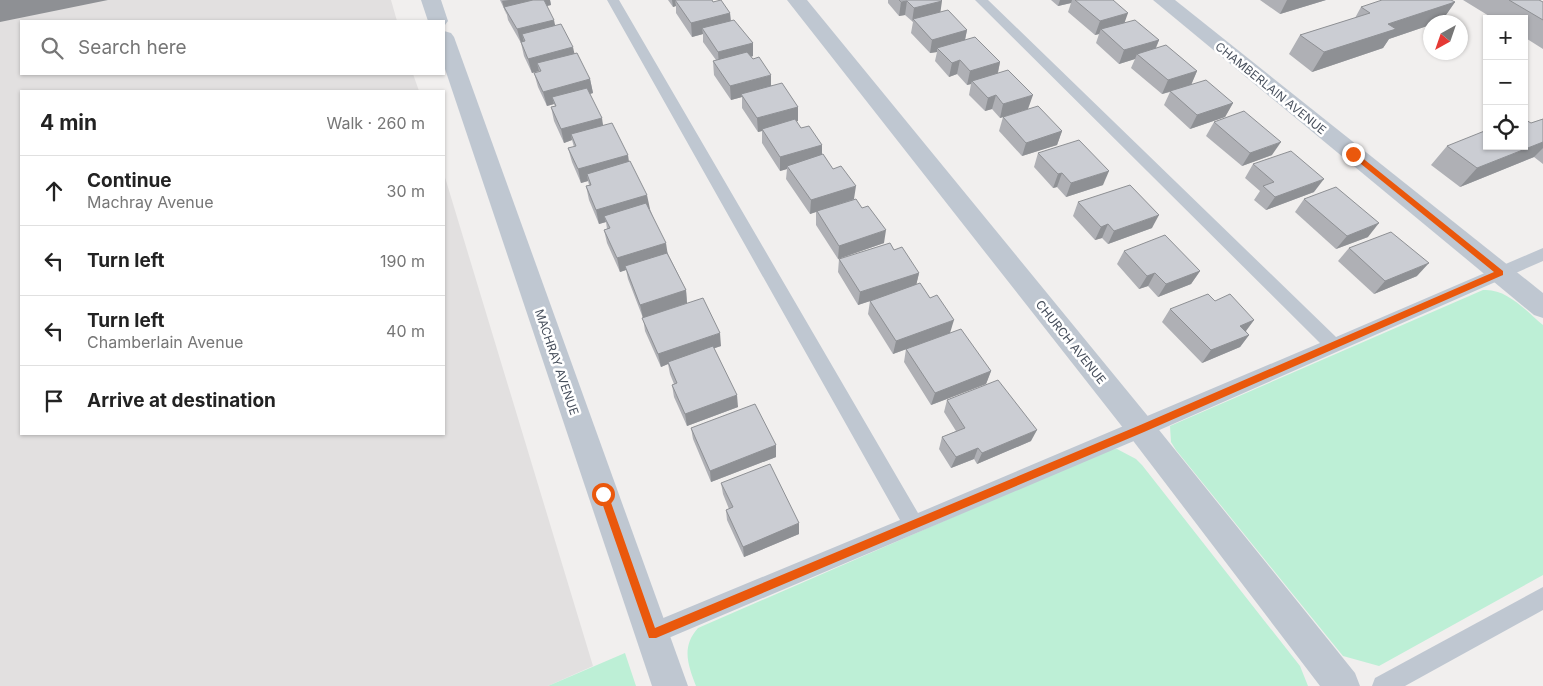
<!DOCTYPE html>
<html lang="en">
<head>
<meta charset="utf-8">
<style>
	body { margin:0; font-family:Inter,sans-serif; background:#f6f6f6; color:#222 }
	.controls { position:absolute; right:15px; top:15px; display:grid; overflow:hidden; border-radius:0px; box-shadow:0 1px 4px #0004 }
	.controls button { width:45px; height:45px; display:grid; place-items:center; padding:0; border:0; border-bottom:1px solid #e0e0e0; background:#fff; color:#222; font:25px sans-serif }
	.compass { position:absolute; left:1423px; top:15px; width:45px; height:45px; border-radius:50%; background:#fff; box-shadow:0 1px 4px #0004; rotate:220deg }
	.stop { position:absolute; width:15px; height:15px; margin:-11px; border:4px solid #ea580c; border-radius:50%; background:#fff }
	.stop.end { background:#ea580c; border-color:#fff; box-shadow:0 1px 5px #0008 }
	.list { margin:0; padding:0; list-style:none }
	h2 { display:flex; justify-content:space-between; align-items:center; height:65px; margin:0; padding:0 20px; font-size:21px }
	h2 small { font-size:16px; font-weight:400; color:#767676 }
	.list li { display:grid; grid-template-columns:32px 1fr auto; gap:15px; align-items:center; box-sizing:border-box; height:70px; padding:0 20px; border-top:1px solid #e0e0e0 }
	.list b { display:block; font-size:19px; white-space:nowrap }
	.list p { margin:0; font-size:16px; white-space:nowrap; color:#767676 }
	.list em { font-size:16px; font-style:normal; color:#767676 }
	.icon { flex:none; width:28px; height:28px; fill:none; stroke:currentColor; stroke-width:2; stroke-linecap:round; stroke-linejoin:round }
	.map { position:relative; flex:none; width:1543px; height:686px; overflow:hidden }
	.search { position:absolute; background:#fff; box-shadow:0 1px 4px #0004; left:20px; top:20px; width:425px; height:55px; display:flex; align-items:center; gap:12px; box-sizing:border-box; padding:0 18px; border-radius:0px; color:#767676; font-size:19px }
	.panel { position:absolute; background:#fff; box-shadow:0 1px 4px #0004; left:20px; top:90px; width:425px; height:345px; border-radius:0px }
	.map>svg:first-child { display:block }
	.education { fill:#e2e0e0 }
	.green { fill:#bdefd6 }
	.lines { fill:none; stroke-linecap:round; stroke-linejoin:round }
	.service { fill:#bfc7d1; fill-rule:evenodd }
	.minor { fill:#bfc7d1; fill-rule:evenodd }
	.wall { fill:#afb0b5 }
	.shaded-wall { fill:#8e9094 }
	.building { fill:#cbcdd3; stroke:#8e9094 }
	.route { fill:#ea580c }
	.labels { text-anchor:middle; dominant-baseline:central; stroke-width:5; stroke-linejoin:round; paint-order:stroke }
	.street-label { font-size:12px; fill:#474f5c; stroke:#fff }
</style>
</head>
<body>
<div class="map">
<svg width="1543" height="686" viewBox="0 0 1543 686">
	<rect width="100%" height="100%" fill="#f1efee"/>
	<!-- education -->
	<path class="education" d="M0 0H391L397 21H21V74H413L419 91H21V434H444V174L593 666 548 686H0Z"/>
	<!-- green -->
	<g class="green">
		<path d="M1483 290C1507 288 1526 311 1543 325V575L1379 666 1343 656 1176 450 1171 442 1170 426Z"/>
		<path d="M1117 449 1136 459 1142 465 1300 666 1308 686H696C688 665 681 647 698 628L1107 450Z"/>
		<path d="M625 653 636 686H548Z"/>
	</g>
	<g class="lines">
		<!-- service -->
		<g class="service">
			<path d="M607 0H619L918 513 1320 343 975 0H988L1336 337 1543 248V261L1148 435 652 645 644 642 641 634 644 626 900 520Z"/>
			<path d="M1543 587V610L1405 686H1372L1375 678Z"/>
		</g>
		<!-- minor -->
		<g class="minor">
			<path d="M421 0H441L448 21 445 25 444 21H428Z"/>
			<path d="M787 0H807L1151 420 1355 673 1360 686H1320L1131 438Z"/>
			<path d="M1153 0H1175L1543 293V318L1534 315Z"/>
			<path d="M444 31 451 33 454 37 688 686H652L444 66Z"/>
		</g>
	</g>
	<!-- wall -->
	<g class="wall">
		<path d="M500 0H550L551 5 546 6 555 26 575 54 590 79 593 93 590 94 603 125 629 162 650 209 668 254 686 290 687 303 721 346 714 348 738 407 687 426 674 397 672 385 674 384 670 374 668 364 661 367 645 331 643 318 628 279 626 270 620 272 607 243 604 230 607 229 606 222 599 224 589 200 586 186 589 185 588 181 581 183 572 162 568 148 574 147 572 140 564 143 554 121 551 107 555 106 554 104 547 106 538 87 534 73 540 72 539 71 532 73 524 56 521 43 508 20 507 15Z"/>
		<path d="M668 0H712L713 2 730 13 731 21 753 43V56L751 57 771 85 798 107V121H796L801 128 822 145V155L854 199 884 243 838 259 816 225V212L810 214 786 179 787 169 780 171 762 143V131L758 132 742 108V97L731 100 714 75 713 61 716 60 703 42V34L692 37 676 13V6L673 7Z"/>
		<path d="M888 0H941L940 12 967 30 965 40 1000 62 998 73 1028 109 1000 118 992 109 985 111 969 95 971 84 967 85 957 74 949 77 935 61 937 52 930 53 911 33 913 22 905 15 899 16 888 3Z"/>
		<path d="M1051 0H1113L1125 23 1159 40 1156 48 1197 71 1191 85 1233 103 1225 117 1190 129 1164 105 1170 92 1162 94 1131 68 1135 59 1119 64 1096 43 1099 34 1095 35 1068 12 1071 3 1058 6Z"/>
		<path d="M1260 0H1326L1280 14Z"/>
		<path d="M1463 0H1539L1543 2V49L1524 37V19H1494Z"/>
		<path d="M1455 2 1441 22H1430V25L1389 39 1383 48 1312 72 1289 54 1300 35 1355 18 1361 7Z"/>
		<path d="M1003 117 1062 131 1057 145 1022 156 999 131Z"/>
		<path d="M1543 119V164L1534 157 1460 187 1431 165 1447 146 1531 123Z"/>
		<path d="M1214 122 1272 155 1242 166 1206 136Z"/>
		<path d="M1038 153 1103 185 1066 197 1057 187 1053 188 1034 167Z"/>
		<path d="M1253 164 1314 192 1266 210 1254 200 1260 191 1245 178Z"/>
		<path d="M1304 199 1368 237 1336 249 1295 212Z"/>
		<path d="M1078 202 1152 228 1108 244 1102 238 1095 240 1073 216Z"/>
		<path d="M1349 248 1417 276 1374 294 1338 261Z"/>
		<path d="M894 250 919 273 916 285 930 298 950 333 991 371 986 384 931 405 904 362 906 349 950 333 893 354 868 314 870 301 858 305 838 272 839 259Z"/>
		<path d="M1124 251 1200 271 1191 284 1158 297 1148 286 1139 289 1117 264Z"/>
		<path d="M1215 301 1254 320 1246 331 1249 335 1240 347 1202 363 1162 322 1170 309Z"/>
		<path d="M947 400 1031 441 977 464 974 459 951 468 939 449 942 437 956 431 944 412Z"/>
		<path d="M691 428 776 445V457L711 482 693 439Z"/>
		<path d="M721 483 799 534 744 557 727 520 726 510 729 509 723 494Z"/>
	</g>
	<!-- shaded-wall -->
	<g class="shaded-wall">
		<path d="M0 0H108L0 22Z"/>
		<path d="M509 0H550L551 5 509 15 504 7 506 15 502 1Z"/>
		<path d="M672 0H675L676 6 673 7Z"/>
		<path d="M1060 0H1072L1071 3 1058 6Z"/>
		<path d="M1287 0H1326L1280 14Z"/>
		<path d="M907 1 905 15 899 16 901 2Z"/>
		<path d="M942 1 940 15 913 19 912 22 914 8Z"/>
		<path d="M1455 2 1441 22H1430V25L1389 39 1383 48 1312 72 1324 52 1388 24Z"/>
		<path d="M730 13 731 27 702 28 703 34 692 37 691 23Z"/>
		<path d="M1128 13 1123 27 1101 29 1099 34 1095 35 1100 21Z"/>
		<path d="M554 20 557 34H522L524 42 521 43 517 29Z"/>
		<path d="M967 30 964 44 937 48V52L930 53 932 40Z"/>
		<path d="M1159 40 1153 54H1137L1135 59 1119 64 1124 50Z"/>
		<path d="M753 43V56L719 66 718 52Z"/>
		<path d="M573 47 576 61 537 63 539 71 532 73 528 59Z"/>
		<path d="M960 60 957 74 949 77 952 63Z"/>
		<path d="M1000 62 997 76 972 81 971 84 967 85 970 71Z"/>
		<path d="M1197 71 1191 85 1162 94 1168 80Z"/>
		<path d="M771 75V89L741 94 742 97 731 100 730 86Z"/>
		<path d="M590 79 593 93 555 104 552 97 554 104 547 106 543 92Z"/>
		<path d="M996 95 992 109 985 111 988 98Z"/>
		<path d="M1033 95 1028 109 1000 118 1003 104Z"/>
		<path d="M1233 103 1225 117 1190 129 1197 115Z"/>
		<path d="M798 107V121L763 131 762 129V131L758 132 757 118Z"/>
		<path d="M602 118 604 132 571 134 572 140 564 143 561 129Z"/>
		<path d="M1062 131 1057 145 1022 156 1026 143Z"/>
		<path d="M1281 142 1272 155 1242 166 1250 153Z"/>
		<path d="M1543 142V148L1534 157 1460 187 1477 168Z"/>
		<path d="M822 145V158L787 166V169L780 171V157Z"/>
		<path d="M628 155 630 168 587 174 588 181 581 183 578 169Z"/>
		<path d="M1109 171 1103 185 1066 197 1071 183Z"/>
		<path d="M1062 173 1057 187 1053 188 1058 174Z"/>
		<path d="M1324 179 1314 192 1266 210 1275 197Z"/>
		<path d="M856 186 854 199 810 214 811 200Z"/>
		<path d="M647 195 650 209 607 221 604 216 606 222 599 224 596 210Z"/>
		<path d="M1159 215 1152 228 1108 244 1114 231Z"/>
		<path d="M1379 223 1368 237 1336 249 1347 236Z"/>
		<path d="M1108 224 1102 238 1095 240 1101 227Z"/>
		<path d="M886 230 884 243 838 259 839 246Z"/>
		<path d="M666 243 668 256 625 266 626 270 620 272 617 258Z"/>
		<path d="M1429 263 1417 276 1374 294 1385 281Z"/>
		<path d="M1200 271 1191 284 1158 297 1166 284Z"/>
		<path d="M919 273 916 286 858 305 860 292Z"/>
		<path d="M1155 273 1148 286 1139 289 1147 276Z"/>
		<path d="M686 290 687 303 643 318 640 305Z"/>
		<path d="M954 320 950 333 893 354 896 341Z"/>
		<path d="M1254 320 1245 332 1240 326Z"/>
		<path d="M720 333 721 346 669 364 668 362V364L661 367 658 354Z"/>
		<path d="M1249 335 1240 347 1202 363 1211 350Z"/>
		<path d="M991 371 986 384 931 405 935 393Z"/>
		<path d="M737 395 738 407 687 426 685 414Z"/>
		<path d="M1037 430 1031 441 977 464 982 453Z"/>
		<path d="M776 445V457L711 482 710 471Z"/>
		<path d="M978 448 974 459 951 468 956 457Z"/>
		<path d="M799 523V534L744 557 743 547Z"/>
	</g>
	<!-- building -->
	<g class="building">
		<path d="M533 0H544L554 20 517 29 504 7Z"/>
		<path d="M675 0H712L713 2 721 0 730 13 691 23Z"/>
		<path d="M899 0H941L942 1 914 8 907 1 901 2Z"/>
		<path d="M1075 0H1113L1128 13 1100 21Z"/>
		<path d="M1382 0H1451L1455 2 1388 24 1396 29 1324 52 1300 35 1370 13 1361 7Z"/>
		<path d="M1509 0H1539L1543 2V20Z"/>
		<path d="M948 10 967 30 932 40 913 19Z"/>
		<path d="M734 20 753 43 718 52 702 28Z"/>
		<path d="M1135 20 1159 40 1124 50 1101 29Z"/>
		<path d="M561 24 573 47 528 59 521 42 525 41 522 34Z"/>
		<path d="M975 37 1000 62 970 71 960 60 952 63 937 48Z"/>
		<path d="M1166 45 1197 71 1168 80 1137 54Z"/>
		<path d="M747 52 753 59 759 57 771 75 730 86 713 61Z"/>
		<path d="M577 53 590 79 543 92 534 73 541 71 537 63Z"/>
		<path d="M1008 70 1033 95 1003 104 996 95 988 98 972 81Z"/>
		<path d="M1206 80 1233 103 1197 115 1170 91Z"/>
		<path d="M782 83 798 107 757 118 741 94Z"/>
		<path d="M587 88 602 118 561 129 551 107 556 106 552 97Z"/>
		<path d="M1038 106 1062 131 1026 143 1003 117Z"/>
		<path d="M1244 111 1281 142 1250 153 1214 122Z"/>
		<path d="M795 119 801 128 809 126 822 145 780 157 762 129Z"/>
		<path d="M1524 119 1531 123 1543 119V142L1477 168 1447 146 1487 130V146H1524Z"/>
		<path d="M612 123 628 155 578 169 568 148 576 146 571 134Z"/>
		<path d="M1079 140 1109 171 1071 183 1062 173 1058 174 1038 153Z"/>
		<path d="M1291 151 1324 179 1275 197 1263 186 1274 182 1253 164Z"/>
		<path d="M823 154 833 169 841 166 856 186 811 200 787 166Z"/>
		<path d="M630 161 647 195 596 210 586 186 591 185 587 174Z"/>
		<path d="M1130 185 1159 215 1114 231 1108 224 1101 227 1078 202Z"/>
		<path d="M1336 187 1379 223 1347 236 1304 199Z"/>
		<path d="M856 199 862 208 868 206 886 230 839 246 817 211Z"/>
		<path d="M646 203 666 243 617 258 604 230 610 228 604 216Z"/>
		<path d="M1391 232 1429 263 1385 281 1349 248Z"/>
		<path d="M1165 235 1200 271 1166 284 1155 273 1147 276 1124 251Z"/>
		<path d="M890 243 894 250 902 247 919 273 860 292 839 259Z"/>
		<path d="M667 253 686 290 640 305 625 266Z"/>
		<path d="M920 283 930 298 937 295 954 320 896 341 870 301Z"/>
		<path d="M1208 294 1215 301 1230 294 1254 320 1240 326 1249 335 1211 350 1170 309Z"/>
		<path d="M703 298 720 333 658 354 642 318Z"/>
		<path d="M961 329 991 371 935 393 906 349Z"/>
		<path d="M713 346 737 395 685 414 672 385 677 383 668 362Z"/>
		<path d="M998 380 1037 430 982 453 978 448 956 457 942 437 965 428 947 400Z"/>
		<path d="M755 404 776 445 710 471 691 428Z"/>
		<path d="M770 464 799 523 743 547 726 510 733 507 721 483Z"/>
	</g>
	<!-- route -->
	<path class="route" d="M1350 152H1355L1503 271V275L1144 432 656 638H649L599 494 600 491 603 489 608 494 655 628 1138 426 1494 272 1350 155Z"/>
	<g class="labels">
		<!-- street labels -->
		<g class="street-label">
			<text transform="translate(1271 88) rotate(39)">CHAMBERLAIN AVENUE</text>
			<text transform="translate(1071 342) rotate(51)">CHURCH AVENUE</text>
			<text transform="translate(557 362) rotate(71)">MACHRAY AVENUE</text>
		</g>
	</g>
</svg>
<div class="controls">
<button>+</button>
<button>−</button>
<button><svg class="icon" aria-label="locate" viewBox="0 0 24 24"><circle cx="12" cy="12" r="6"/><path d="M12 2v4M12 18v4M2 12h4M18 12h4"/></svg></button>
</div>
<svg class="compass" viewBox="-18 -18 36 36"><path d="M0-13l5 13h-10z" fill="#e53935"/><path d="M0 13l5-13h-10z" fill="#767676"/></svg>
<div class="stop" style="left:603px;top:494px"></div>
<div class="stop end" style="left:1353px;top:154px"></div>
<div class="search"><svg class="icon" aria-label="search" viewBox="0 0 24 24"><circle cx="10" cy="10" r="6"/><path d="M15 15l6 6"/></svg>Search here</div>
<section class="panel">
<h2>4 min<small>Walk · 260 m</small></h2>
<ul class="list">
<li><svg class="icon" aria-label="ahead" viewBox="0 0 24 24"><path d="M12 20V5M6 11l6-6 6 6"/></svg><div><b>Continue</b><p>Machray Avenue</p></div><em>30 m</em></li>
<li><svg class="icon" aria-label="left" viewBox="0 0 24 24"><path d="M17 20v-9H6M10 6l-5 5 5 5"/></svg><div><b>Turn left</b></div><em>190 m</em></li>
<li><svg class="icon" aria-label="left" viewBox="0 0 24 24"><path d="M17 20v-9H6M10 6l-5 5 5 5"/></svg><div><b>Turn left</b><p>Chamberlain Avenue</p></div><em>40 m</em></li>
<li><svg class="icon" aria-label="arrive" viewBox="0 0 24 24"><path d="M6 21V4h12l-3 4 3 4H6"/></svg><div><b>Arrive at destination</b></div></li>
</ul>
</section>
</div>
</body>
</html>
